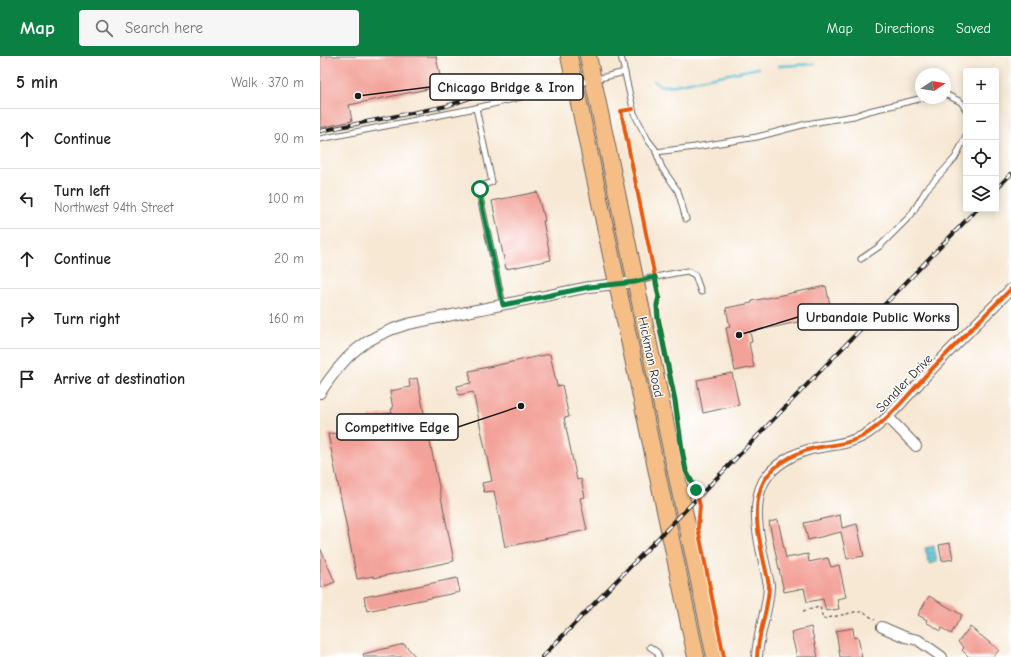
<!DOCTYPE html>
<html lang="en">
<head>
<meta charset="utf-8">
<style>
	body { margin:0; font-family:"Comic Neue",sans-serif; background:#f6f6f6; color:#202124 }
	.controls { position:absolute; right:12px; top:12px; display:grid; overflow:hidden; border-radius:4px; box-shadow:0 2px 10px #0003 }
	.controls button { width:36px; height:36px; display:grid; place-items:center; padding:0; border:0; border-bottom:1px solid #e0e0e0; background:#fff; color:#202124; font:20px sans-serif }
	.compass { position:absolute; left:595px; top:12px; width:36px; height:36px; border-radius:50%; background:#fff; box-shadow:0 2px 10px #0003; rotate:78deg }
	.stop { position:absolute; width:12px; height:12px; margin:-9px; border:3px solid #0b8043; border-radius:50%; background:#fff }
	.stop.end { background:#0b8043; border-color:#fff; box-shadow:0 1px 4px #0008 }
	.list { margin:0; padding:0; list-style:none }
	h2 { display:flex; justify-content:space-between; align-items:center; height:52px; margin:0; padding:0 16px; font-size:17px }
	h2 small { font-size:13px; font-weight:400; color:#757577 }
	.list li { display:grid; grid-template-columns:26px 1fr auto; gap:12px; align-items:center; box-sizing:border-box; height:60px; padding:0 16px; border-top:1px solid #e0e0e0 }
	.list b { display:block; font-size:15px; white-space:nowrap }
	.list p { margin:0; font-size:13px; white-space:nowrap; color:#757577 }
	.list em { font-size:13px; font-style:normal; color:#757577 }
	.icon { flex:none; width:22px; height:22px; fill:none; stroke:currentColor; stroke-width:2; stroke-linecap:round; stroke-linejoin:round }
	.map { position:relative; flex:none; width:691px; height:601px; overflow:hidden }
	header { display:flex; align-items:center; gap:24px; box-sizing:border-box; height:56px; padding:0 20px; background:#0b8043; color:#fff }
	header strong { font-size:19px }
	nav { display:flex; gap:22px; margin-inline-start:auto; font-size:14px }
	.search { width:280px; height:36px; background:#f6f6f6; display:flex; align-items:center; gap:10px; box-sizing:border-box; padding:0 14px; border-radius:4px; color:#757577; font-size:15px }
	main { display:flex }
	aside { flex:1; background:#fff }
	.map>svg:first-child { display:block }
	.water { fill:url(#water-rules); stroke:#3a7078 }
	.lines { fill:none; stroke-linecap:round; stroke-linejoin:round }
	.stream { stroke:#58c3d3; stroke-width:2.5 }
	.building { fill:#f3a299 }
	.lane-casing { stroke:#69635c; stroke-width:7 }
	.street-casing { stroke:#69635c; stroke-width:12 }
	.primary-casing { stroke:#69635c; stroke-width:18 }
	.path { stroke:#69635c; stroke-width:1.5; stroke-dasharray:3 3; stroke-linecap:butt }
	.lane { stroke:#fff; stroke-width:5 }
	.street { stroke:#fff; stroke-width:10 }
	.primary { stroke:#f6be87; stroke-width:16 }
	.rail-casing { stroke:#1c1c1c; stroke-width:4 }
	.rail { stroke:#fff; stroke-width:2.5; stroke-dasharray:8; stroke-linecap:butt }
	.cycleway-casing { stroke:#fff; stroke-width:6 }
	.cycleway { stroke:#e8590c; stroke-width:4 }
	.route { stroke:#0b8043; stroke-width:5 }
	.labels { text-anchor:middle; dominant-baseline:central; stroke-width:3; stroke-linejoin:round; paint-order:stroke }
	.street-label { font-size:13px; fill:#1c1c1c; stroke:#fff }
	.leader { fill:none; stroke:#1c1c1c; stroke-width:1.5 }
	.callout-dot { fill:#1c1c1c; stroke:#fff; stroke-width:1.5 }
	.callout { fill:#fff; stroke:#1c1c1c; stroke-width:1.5 }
	.callout-label { font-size:14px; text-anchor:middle; font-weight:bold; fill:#1c1c1c }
</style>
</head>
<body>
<header>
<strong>Map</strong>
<div class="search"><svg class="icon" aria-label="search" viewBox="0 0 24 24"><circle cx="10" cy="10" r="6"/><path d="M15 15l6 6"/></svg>Search here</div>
<nav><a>Map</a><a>Directions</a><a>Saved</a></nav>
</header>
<main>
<aside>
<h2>5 min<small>Walk · 370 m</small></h2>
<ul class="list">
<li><svg class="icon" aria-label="ahead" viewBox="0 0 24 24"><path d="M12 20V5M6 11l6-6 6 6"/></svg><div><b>Continue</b></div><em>90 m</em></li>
<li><svg class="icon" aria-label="left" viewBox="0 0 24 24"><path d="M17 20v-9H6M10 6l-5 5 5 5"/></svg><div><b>Turn left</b><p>Northwest 94th Street</p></div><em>100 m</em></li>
<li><svg class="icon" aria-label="ahead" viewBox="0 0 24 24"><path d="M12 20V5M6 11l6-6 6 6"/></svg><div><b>Continue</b></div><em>20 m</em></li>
<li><svg class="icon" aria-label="right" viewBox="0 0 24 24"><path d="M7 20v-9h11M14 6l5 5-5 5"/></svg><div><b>Turn right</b></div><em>160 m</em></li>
<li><svg class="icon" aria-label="arrive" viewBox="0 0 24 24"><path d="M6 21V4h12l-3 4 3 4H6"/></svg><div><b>Arrive at destination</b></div></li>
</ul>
</aside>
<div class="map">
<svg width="691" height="601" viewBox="0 0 691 601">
	<defs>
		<pattern id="water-rules" width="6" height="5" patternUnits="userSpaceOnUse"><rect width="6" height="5" fill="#58c3d3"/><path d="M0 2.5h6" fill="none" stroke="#4ca7b5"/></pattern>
	</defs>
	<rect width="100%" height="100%" fill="#fff"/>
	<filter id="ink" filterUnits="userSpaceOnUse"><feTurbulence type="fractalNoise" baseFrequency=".025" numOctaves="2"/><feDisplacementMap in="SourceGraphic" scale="8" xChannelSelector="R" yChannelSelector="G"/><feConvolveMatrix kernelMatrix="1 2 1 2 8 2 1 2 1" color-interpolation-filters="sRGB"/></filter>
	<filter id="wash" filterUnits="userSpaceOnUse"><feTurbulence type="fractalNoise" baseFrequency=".012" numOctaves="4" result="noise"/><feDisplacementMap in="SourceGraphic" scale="16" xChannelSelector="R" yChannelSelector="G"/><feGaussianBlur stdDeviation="0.9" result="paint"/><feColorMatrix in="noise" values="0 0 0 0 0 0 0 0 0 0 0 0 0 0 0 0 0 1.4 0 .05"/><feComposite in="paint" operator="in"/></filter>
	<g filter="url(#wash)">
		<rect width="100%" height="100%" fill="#f7e8d4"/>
		<!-- water -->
		<path class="water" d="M614 490 617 506 609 508 605 492Z"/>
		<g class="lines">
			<!-- stream -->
			<g class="stream">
				<path d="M459 10 495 8"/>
				<path d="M333 25 343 30 355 29 438 12"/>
			</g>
		</g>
		<g id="blocks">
			<!-- building -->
			<g class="building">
				<path d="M0 0H116L122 30 29 49 32 65 0 72Z"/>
				<path d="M217 136 222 156H223L225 165H223L231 204 186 213 172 145Z"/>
				<path d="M506 230 512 259 430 276 432 286 429 287 434 311 415 315 406 272 410 271 406 252 432 247V245Z"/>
				<path d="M230 298 237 330 242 329 249 361 244 362 257 424 261 423 265 441 260 442 267 474 185 491 174 435 164 436 162 427 172 425 153 336 139 339 137 330 151 327 149 315Z"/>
				<path d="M412 317 419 349 383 357 377 324Z"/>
				<path d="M97 322 134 505 54 522V520L37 523 8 378 16 377 17 384 53 377 49 361 72 357 71 353H73L70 335 90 331 89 324Z"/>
				<path d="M520 459 522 472 537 468 544 500 527 503 521 476 488 484 484 467Z"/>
				<path d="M458 464 466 502 488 498 489 506 508 502 511 511 519 509 526 541 517 543 519 553 506 555 503 543 487 546 484 532 464 536 449 466Z"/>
				<path d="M630 487 633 503 622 505 619 489Z"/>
				<path d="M0 492 15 526 0 532Z"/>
				<path d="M137 522 140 536 47 555 44 541Z"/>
				<path d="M609 540 642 559 631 578 622 572 621 575 606 566 607 564 598 559Z"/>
				<path d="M491 571 498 601H477L471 576Z"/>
				<path d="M650 571 679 594 673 601H649L642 594 644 592 638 586Z"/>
				<path d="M533 572 534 582 538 581 542 601H520L516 575Z"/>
				<path d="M84 588 96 601H44L43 598Z"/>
			</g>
		</g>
	</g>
	<g filter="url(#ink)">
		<use href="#blocks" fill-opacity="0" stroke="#69635c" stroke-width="1"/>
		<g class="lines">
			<!-- lane casing -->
			<g class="lane-casing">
				<g id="lane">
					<path d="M301 0 314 57 328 84 335 93 342 112 358 135 366 163"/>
					<path d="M625 38 641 46 646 54"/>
					<path d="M0 83 156 52"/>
					<path d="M336 96 375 91 437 81 486 68 534 60 549 55 603 42"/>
					<path d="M541 203 560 190 591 159 606 134 635 102 646 80"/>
					<path d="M318 225 350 218 367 215 375 219 381 236"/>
					<path d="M183 249 159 136 162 130 172 126 156 52 305 16"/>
					<path d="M330 591 337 596 339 601"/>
				</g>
			</g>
			<!-- street casing -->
			<g class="street-casing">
				<g id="street">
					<path d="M0 337C25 299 44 281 88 268L269 231 315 226"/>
					<path d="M568 361 596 390"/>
					<path d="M562 571 585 581 598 584 622 601"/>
					<path d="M437 601C438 576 449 553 449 529 443 498 428 454 444 425 453 409 473 398 491 393 508 389 527 389 543 380 570 364 589 337 610 315 637 287 664 260 691 233"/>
				</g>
			</g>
			<!-- primary casing -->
			<g class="primary-casing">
				<g id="primary">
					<path d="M249 0 376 601"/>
					<path d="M268 0 395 601"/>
				</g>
			</g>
			<!-- path -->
			<path class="path" d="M483 555 500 551 503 563 535 556H544L555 564"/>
			<!-- lane -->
			<use href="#lane" class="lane"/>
			<!-- street -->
			<use href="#street" class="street"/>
			<!-- primary -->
			<use href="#primary" class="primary"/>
			<!-- rail casing -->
			<g class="rail-casing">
				<g id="rail">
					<path d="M0 75 127 50 172 34 196 24"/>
					<path d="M676 133 691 118"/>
					<path d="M222 601 390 429 657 153"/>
				</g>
			</g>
			<!-- rail -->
			<use href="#rail" class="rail"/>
			<!-- cycleway casing -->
			<g class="cycleway-casing">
				<g id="cycleway">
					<path d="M313 53 301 55 339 241 337 249 338 262 355 345 362 394 366 415 376 434 380 450 378 472 404 601"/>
					<path d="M437 601C438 576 449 553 449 529 443 498 428 454 444 425 453 409 473 398 491 393 508 389 527 389 543 380 570 364 589 337 610 315 637 287 664 260 691 233"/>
				</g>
			</g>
			<!-- cycleway -->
			<use href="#cycleway" class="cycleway"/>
		</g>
	</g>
	<g class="lines" filter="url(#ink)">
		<!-- route -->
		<path class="route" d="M160 133 159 136 183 249 269 231 315 226 335 221 339 241 337 249 338 262 355 345 362 394 366 415 376 434"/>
	</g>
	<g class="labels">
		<!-- street labels -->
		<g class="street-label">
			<text transform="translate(331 301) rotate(78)">Hickman Road</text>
			<text transform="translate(584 327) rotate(-46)">Sandler Drive</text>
		</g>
	</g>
	<!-- callouts -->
	<path class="leader" d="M38 40L110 31M419 279L478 261M201 350L138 371"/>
	<g class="callout-dot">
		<circle cx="38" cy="40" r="4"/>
		<circle cx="419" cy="279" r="4"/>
		<circle cx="201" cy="350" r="4"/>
	</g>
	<g class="callout">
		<rect x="110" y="18" width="153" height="26" rx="4"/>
		<rect x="478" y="248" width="160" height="26" rx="4"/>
		<rect x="17" y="358" width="121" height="26" rx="4"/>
	</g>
	<g class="callout-label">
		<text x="186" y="36">Chicago Bridge &amp; Iron</text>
		<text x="558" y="266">Urbandale Public Works</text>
		<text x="77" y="376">Competitive Edge</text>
	</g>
</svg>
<div class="controls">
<button>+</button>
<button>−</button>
<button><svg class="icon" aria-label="locate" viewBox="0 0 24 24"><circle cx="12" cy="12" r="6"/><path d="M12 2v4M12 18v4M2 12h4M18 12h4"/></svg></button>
<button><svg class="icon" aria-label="layers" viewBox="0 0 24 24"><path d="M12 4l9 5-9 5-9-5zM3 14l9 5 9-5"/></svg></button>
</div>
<svg class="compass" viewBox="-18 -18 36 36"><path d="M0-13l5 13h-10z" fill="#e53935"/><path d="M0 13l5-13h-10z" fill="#757577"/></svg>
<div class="stop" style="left:160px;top:133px"></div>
<div class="stop end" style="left:376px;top:434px"></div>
</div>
</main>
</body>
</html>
